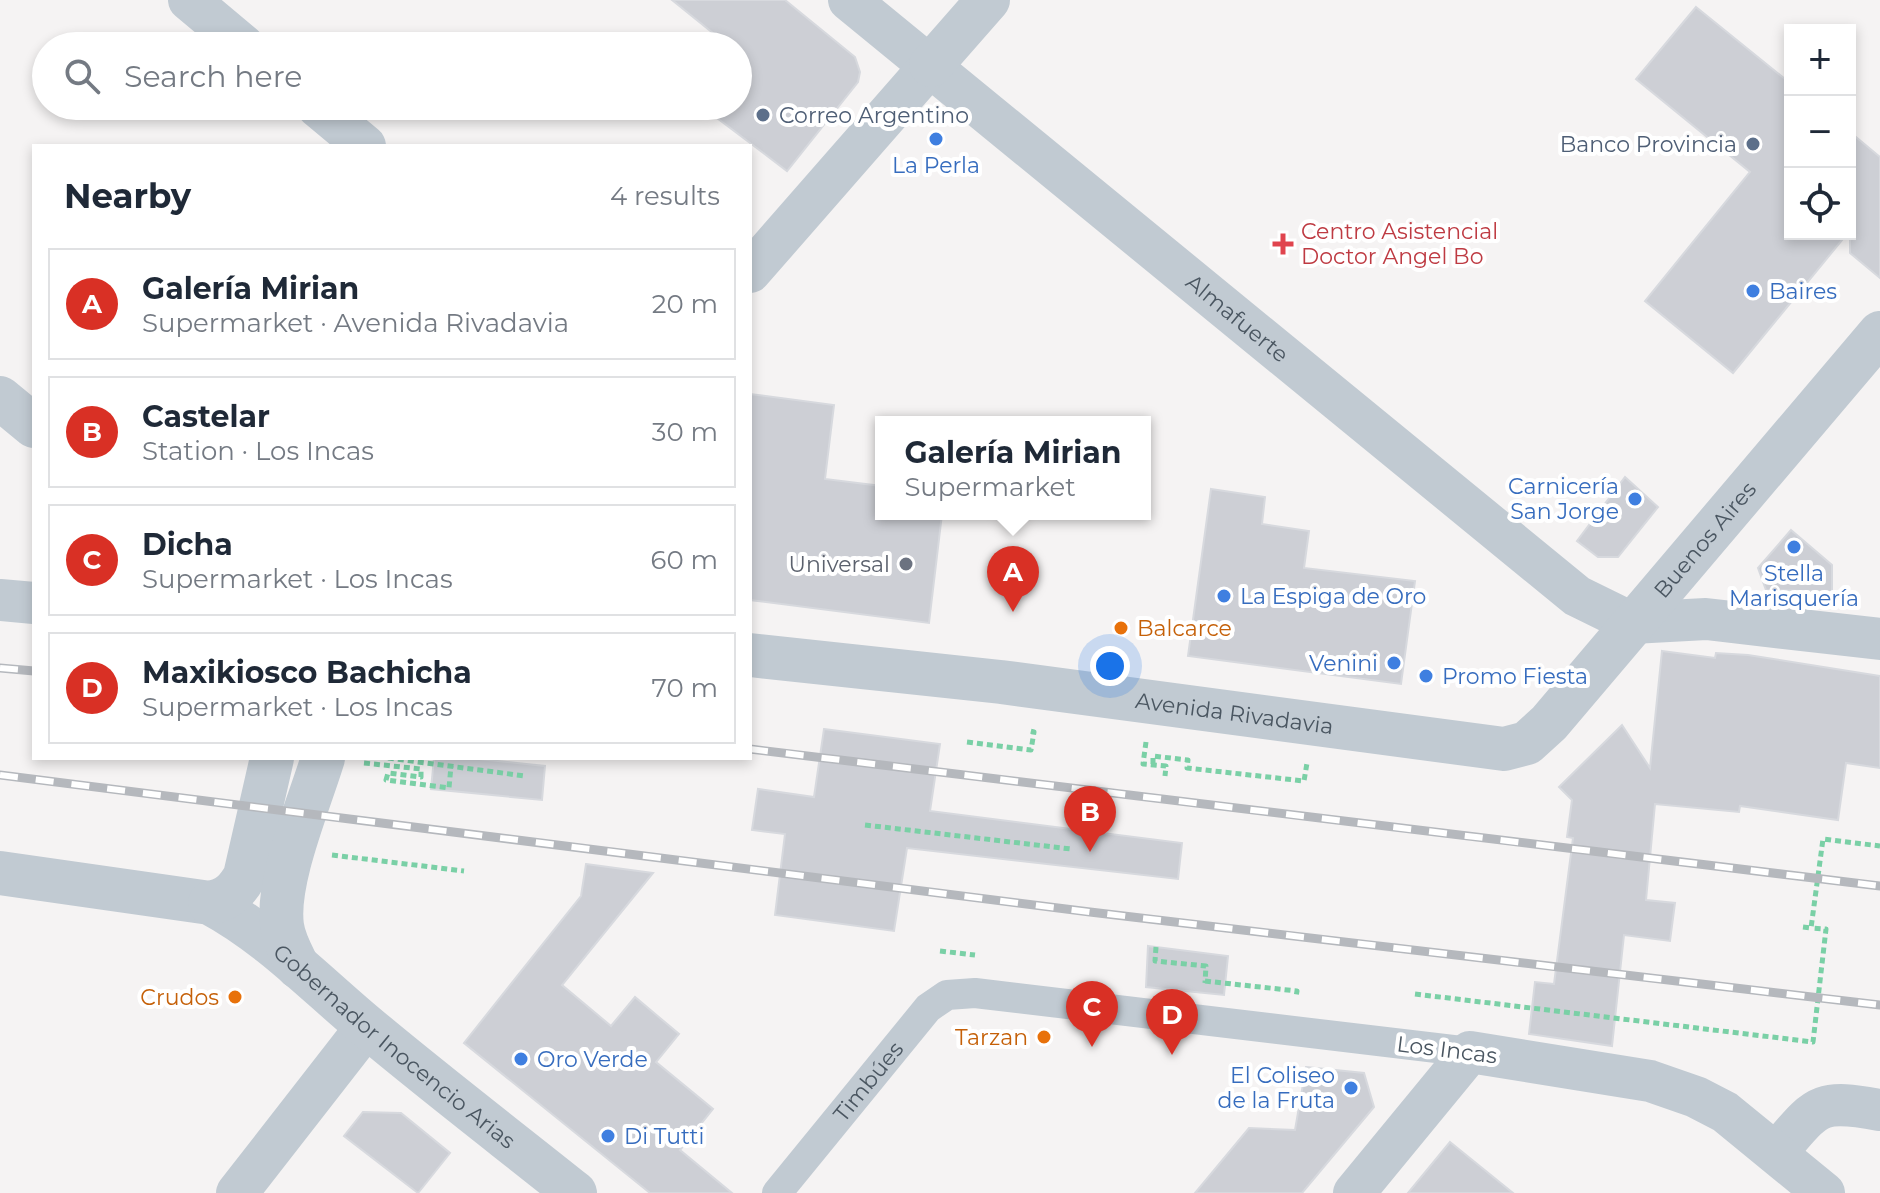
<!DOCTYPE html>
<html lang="en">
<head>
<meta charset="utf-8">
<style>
	body { margin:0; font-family:Montserrat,sans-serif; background:#f6f6f7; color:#1f2937 }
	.controls { position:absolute; right:24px; top:24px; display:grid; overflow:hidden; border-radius:0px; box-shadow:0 4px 12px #0003 }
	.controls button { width:72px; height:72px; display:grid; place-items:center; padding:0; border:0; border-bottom:2px solid #e0e1e3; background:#fff; color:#1f2937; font:40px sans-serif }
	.you { position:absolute; left:1110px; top:666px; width:28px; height:28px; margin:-20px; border:6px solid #fff; border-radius:50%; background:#1a73e8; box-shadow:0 0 0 12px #1a73e833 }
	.badge { display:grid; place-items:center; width:52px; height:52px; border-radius:50%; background:#d93025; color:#fff; font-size:26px; font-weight:700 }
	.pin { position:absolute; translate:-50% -66px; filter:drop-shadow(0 2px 4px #0008) }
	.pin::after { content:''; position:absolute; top:42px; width:28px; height:24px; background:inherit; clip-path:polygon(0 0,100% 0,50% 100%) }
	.popup { position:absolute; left:875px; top:416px; width:276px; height:104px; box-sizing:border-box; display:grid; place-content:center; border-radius:0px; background:#fff; filter:drop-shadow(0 2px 6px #0005); font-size:26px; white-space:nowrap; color:#747a83 }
	.popup b { font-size:30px; color:#1f2937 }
	.popup::after { content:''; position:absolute; left:50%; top:100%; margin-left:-16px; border:16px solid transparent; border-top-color:#fff }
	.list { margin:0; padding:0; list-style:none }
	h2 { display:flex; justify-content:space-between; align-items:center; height:104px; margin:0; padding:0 32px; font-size:34px }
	h2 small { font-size:26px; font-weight:400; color:#747a83 }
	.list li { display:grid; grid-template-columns:52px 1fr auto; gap:24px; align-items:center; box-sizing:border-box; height:112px; margin:0 16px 16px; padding:0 16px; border:2px solid #e0e1e3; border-radius:0px }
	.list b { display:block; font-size:30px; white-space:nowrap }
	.list p { margin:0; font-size:26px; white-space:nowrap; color:#747a83 }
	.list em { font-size:26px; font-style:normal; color:#747a83 }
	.icon { flex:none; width:44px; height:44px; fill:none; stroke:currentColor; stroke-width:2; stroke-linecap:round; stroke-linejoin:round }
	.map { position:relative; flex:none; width:1880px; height:1193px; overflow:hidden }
	.search { position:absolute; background:#fff; box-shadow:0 4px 12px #0003; left:32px; top:32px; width:720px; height:88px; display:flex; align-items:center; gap:20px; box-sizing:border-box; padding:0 28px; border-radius:44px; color:#747a83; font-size:30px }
	.panel { position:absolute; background:#fff; box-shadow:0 4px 12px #0003; left:32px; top:144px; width:720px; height:616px; border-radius:0px }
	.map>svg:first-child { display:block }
	.building { fill:#cdcfd5; stroke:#d7d9de; stroke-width:2 }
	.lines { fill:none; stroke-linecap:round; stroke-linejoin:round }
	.path { stroke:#7ad0a6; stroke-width:5; stroke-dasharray:6 4; stroke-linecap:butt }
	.pedestrian { stroke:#c1cad2; stroke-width:30 }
	.minor { stroke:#c1cad2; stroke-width:42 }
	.tertiary { stroke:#c1cad2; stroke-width:44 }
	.rail-casing { stroke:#b5b8bd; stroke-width:9 }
	.rail { stroke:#fff; stroke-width:6; stroke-dasharray:18; stroke-linecap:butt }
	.service-dot { fill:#5c6f8a; stroke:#fff; stroke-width:3 }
	.shop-dot { fill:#3f7fe0; stroke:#fff; stroke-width:3 }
	.health-dot { fill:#e0444e; stroke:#fff; stroke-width:3 }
	.worship-dot { fill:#6b7280; stroke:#fff; stroke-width:3 }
	.food-dot { fill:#e8710a; stroke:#fff; stroke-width:3 }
	.labels { text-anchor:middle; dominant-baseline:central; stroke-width:8; stroke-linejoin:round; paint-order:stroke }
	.service-label { font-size:22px; fill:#4e5e75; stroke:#fff; text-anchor:start }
	.shop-label { font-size:22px; fill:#366cbe; stroke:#fff; text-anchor:start }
	.health-label { font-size:22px; fill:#be3a42; stroke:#fff; text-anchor:start }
	.street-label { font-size:22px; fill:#4a5661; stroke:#fff }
	.worship-label { font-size:22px; fill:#5b616d; stroke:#fff; text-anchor:end }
	.food-label { font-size:22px; fill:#c56008; stroke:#fff; text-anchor:end }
</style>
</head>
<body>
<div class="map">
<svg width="1880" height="1193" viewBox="0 0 1880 1193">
	<rect width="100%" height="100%" fill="#f5f3f3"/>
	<!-- building -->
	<g class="building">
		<path d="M672 0H785L855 57 860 72 858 82 787 171 701 106H738V46H729Z"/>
		<path d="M1696 7 1790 83V234H1847L1733 373 1645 301 1750 172 1636 79Z"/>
		<path d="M1850 132 1880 157V278L1850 253Z"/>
		<path d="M750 394 834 405 825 479 881 486V514H942L929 623 750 600Z"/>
		<path d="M1625 477 1658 507 1618 557H1598L1577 541Z"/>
		<path d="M1211 489 1265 497 1262 524 1309 531 1304 568 1415 581 1401 684 1188 656Z"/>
		<path d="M1791 530 1832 565V592L1766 590 1758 568Z"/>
		<path d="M1662 651 1715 658 1716 653 1748 655 1880 676V768L1846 763 1838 820 1740 806 1739 812 1655 804 1646 900 1675 903 1670 941 1624 935 1612 1046 1529 1034 1535 982 1554 984 1573 838 1567 837 1572 800 1559 787 1622 725 1650 768Z"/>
		<path d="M824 729 940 744 930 811 1182 843 1178 879 907 848 894 931 775 915 785 834 752 830 758 789 814 797Z"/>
		<path d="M434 758H469L545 766 542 800 431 789Z"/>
		<path d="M586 864 653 873 562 985 611 1026 635 997 679 1034 656 1062 713 1109 680 1150 732 1193H650L464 1043 581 896Z"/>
		<path d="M1148 946 1228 956 1224 995 1146 987Z"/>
		<path d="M1306 1067 1364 1073 1374 1107 1302 1193H1195L1249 1128 1295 1130Z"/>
		<path d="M363 1112 401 1113 450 1153 418 1193 344 1136Z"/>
		<path d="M1450 1142 1513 1193H1408Z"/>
	</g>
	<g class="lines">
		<!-- path -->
		<g class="path">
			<path d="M967 742 1031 750 1034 732 1030 731"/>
			<path d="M1146 742 1143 764 1166 766 1165 776"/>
			<path d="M388 758 525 776"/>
			<path d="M364 763 421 769V777L388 773 386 780 449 788 451 766"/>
			<path d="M1153 764V756L1188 760 1187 768 1304 781 1307 763"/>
			<path d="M865 825 1071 849"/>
			<path d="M332 855 464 871"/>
			<path d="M1803 927 1811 928 1823 839 1880 846"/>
			<path d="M1156 947 1155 961 1206 966 1205 983"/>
			<path d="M940 951 975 955"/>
			<path d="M1205 981 1297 991 1296 997"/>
			<path d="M1415 994 1813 1042 1826 929 1811 928"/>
		</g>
		<!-- pedestrian -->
		<path class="pedestrian" id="s1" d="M777 1193 928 1008 947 995 975 993 1470 1052"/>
		<!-- minor -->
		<g class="minor">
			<path d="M189 0 244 46"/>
			<path id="s2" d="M849 0 1577 596 1632 623 1706 619 1880 639"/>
			<path d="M317 106 365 146"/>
			<path d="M750 272 931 65"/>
			<path d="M0 600 34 603"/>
			<path d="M1776 1153C1817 1106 1816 1098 1880 1110"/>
			<path d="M237 1193 367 1026"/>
			<path d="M1354 1193 1470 1052 1650 1081 1696 1097 1725 1112 1824 1193"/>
		</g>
		<!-- tertiary -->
		<g class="tertiary">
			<path d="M931 65 988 0"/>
			<path d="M0 398 34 426"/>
			<path id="s3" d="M750 655 1001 682 1504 749 1527 743 1549 723 1880 333"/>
			<path id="s4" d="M0 873 210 903C268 934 314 982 364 1024 433 1082 505 1137 575 1193"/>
			<path d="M210 903C228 899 236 892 245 876L272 758"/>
			<path d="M298 967C291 953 284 941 282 926 276 880 309 804 323 758"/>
		</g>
		<!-- rail casing -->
		<g class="rail-casing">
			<g id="rail">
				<path d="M0 668 34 671"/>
				<path d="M750 749 1880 886"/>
				<path d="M0 775 1090 912 1880 1005"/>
			</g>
		</g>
		<!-- rail -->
		<use href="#rail" class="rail"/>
	</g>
	<!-- markers -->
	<g class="service-dot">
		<circle cx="763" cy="115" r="8"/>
		<circle cx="1753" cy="144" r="8"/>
	</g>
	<g class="shop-dot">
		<circle cx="936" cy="139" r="8"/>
		<circle cx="1753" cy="291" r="8"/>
		<circle cx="1635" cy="499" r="8"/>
		<circle cx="1794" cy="547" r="8"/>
		<circle cx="1224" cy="596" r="8"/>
		<circle cx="1394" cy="663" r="8"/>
		<circle cx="1426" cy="676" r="8"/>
		<circle cx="521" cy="1059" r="8"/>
		<circle cx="1351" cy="1088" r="8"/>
		<circle cx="608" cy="1136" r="8"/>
	</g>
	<path class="health-dot" d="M1279 232h8v8h8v8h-8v8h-8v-8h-8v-8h8z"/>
	<circle class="worship-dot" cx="906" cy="564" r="8"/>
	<g class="food-dot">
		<circle cx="1121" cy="628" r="8"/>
		<circle cx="235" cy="997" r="8"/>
		<circle cx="1044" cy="1037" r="8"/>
	</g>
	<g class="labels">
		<!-- service labels -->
		<g class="service-label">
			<text x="779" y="115">Correo Argentino</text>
			<text x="1737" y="144" text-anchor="end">Banco Provincia</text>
		</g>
		<!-- shop labels -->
		<g class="shop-label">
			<text x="936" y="165" text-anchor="middle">La Perla</text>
			<text x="1769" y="291">Baires</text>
			<text x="1619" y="486" text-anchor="end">Carnicería<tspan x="1619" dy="25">San Jorge</tspan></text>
			<text x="1794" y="573" text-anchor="middle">Stella<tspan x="1794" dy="25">Marisquería</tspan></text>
			<text x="1240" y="596">La Espiga de Oro</text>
			<text x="1378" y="663" text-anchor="end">Venini</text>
			<text x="1442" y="676">Promo Fiesta</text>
			<text x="537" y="1059">Oro Verde</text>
			<text x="1335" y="1075" text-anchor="end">El Coliseo<tspan x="1335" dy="25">de la Fruta</tspan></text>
			<text x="624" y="1136">Di Tutti</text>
		</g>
		<!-- health labels -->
		<g class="health-label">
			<text x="1301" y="231">Centro Asistencial<tspan x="1301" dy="25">Doctor Angel Bo</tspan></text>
		</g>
		<!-- street labels -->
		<g class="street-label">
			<text stroke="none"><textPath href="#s2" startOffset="502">Almafuerte</textPath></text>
			<text stroke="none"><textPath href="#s3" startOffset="1054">Buenos Aires</textPath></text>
			<text stroke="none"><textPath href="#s3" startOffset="488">Avenida Rivadavia</textPath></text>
			<text stroke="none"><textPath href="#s4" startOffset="446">Gobernador Inocencio Arias</textPath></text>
			<text transform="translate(1447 1050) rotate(7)">Los Incas</text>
			<text stroke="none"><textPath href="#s1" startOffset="144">Timbúes</textPath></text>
		</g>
		<!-- worship labels -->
		<g class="worship-label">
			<text x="890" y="564">Universal</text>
		</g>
		<!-- food labels -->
		<g class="food-label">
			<text x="1137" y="628" text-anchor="start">Balcarce</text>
			<text x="219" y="997">Crudos</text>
			<text x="1028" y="1037">Tarzan</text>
		</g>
	</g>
</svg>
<div class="controls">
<button>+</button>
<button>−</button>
<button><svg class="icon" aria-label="locate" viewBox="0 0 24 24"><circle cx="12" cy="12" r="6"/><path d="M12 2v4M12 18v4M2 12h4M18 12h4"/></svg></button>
</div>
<div class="you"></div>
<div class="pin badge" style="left:1013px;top:612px">A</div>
<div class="popup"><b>Galería Mirian</b>Supermarket</div>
<div class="pin badge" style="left:1090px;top:852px">B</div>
<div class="pin badge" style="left:1092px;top:1047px">C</div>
<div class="pin badge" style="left:1172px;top:1055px">D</div>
<div class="search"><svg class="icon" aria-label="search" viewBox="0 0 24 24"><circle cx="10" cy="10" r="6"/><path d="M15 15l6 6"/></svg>Search here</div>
<section class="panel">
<h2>Nearby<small>4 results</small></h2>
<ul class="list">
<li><span class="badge">A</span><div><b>Galería Mirian</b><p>Supermarket · Avenida Rivadavia</p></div><em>20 m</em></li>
<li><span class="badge">B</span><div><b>Castelar</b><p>Station · Los Incas</p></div><em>30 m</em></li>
<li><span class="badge">C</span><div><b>Dicha</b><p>Supermarket · Los Incas</p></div><em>60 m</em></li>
<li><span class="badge">D</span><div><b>Maxikiosco Bachicha</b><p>Supermarket · Los Incas</p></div><em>70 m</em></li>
</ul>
</section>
</div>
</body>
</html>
